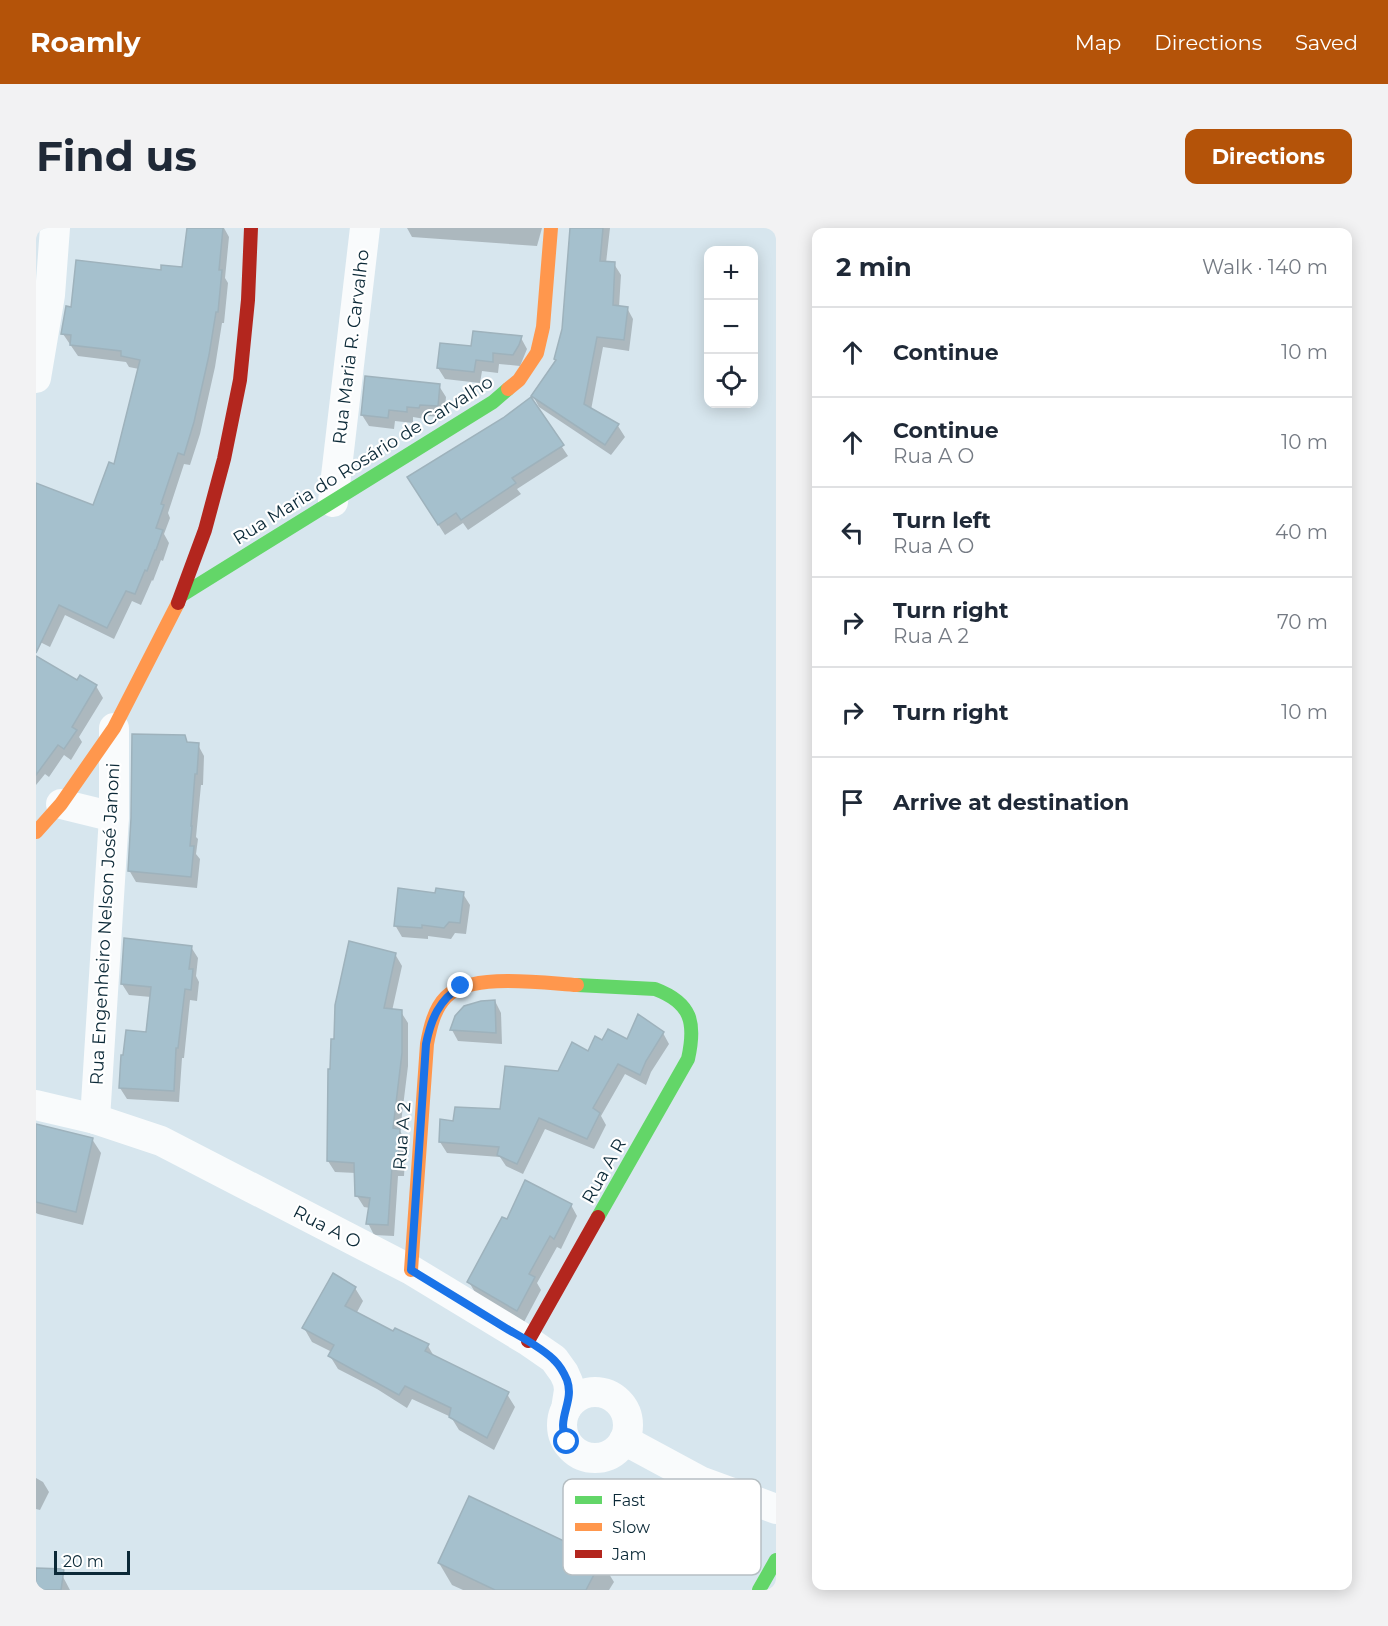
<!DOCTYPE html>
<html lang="en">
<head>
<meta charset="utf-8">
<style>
	body { margin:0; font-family:Montserrat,sans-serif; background:#f2f2f3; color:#1f2937 }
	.controls { position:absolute; right:18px; top:18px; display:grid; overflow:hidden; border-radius:12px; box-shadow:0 3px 15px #0003 }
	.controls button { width:54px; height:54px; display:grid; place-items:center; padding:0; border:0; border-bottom:2px solid #e0e1e3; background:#fff; color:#1f2937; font:30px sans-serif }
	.scale { position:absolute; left:18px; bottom:15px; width:76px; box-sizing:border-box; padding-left:6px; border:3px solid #0b2937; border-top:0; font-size:16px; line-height:21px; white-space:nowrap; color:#0b2937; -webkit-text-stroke:4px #fff; paint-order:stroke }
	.stop { position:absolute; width:18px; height:18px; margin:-14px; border:4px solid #1a73e8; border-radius:50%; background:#fff }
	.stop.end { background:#1a73e8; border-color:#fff; box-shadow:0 2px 6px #0008 }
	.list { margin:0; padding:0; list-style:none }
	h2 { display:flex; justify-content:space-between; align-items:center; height:78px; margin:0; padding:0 24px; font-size:26px }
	h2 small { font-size:20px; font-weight:400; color:#747a83 }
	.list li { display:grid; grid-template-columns:39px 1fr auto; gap:18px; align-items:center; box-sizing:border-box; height:90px; padding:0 24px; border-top:2px solid #e0e1e3 }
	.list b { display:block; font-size:22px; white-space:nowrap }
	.list p { margin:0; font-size:20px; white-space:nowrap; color:#747a83 }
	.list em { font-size:20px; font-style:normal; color:#747a83 }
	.icon { flex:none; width:33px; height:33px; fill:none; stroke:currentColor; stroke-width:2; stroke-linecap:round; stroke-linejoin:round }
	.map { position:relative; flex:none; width:740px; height:1362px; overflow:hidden; border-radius:12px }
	header { display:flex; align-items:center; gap:36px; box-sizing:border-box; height:84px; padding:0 30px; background:#b45309; color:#fff }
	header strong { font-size:28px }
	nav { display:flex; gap:33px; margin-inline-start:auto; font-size:21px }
	.intro { display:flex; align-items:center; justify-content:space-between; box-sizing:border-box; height:144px; padding:0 36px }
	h1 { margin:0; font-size:42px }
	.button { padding:15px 27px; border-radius:12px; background:#b45309; color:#fff; font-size:21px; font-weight:700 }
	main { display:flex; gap:36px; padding:0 36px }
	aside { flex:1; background:#fff; border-radius:12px; box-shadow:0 3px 15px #0003 }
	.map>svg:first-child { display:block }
	.shadow { fill:#0003 }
	.building { fill:#a5c0cd; stroke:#9eb2bc; stroke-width:1.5 }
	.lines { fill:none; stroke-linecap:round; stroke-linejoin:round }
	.street { stroke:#f9fbfc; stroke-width:30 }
	.fast { stroke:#63d668; stroke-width:14 }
	.slow { stroke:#ff974d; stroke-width:14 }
	.jam { stroke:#b3261e; stroke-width:14 }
	.route { stroke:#1a73e8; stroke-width:8 }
	.labels { text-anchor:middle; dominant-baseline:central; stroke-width:4.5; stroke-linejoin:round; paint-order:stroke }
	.street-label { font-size:18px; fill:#0b2937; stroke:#fff }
	.key { fill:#fff; stroke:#b6bfc3; stroke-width:1.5 }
	.key-label { font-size:16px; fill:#0b2937 }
</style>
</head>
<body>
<header>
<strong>Roamly</strong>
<nav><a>Map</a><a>Directions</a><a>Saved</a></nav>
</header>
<div class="intro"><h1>Find us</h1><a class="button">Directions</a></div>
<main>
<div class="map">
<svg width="740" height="1362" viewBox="0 0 740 1362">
	<rect width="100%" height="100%" fill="#d7e6ee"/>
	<!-- shadow -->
	<g class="shadow">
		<path d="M152 0H188L193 9 189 50 192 55 188 95H186L179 139 164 206 154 237 148 236 132 285 134 290 128 306 133 315 127 333 125 332 117 353 116 352 105 377 96 373 78 411 29 387 14 419 0 412V257L58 279 79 238 103 141 93 139 90 134 42 128 27 106 36 80 126 44 148 40Z"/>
		<path d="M371 0H506L501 18 376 9Z"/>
		<path d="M535 0H574L570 35 578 36 585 47 583 79 591 80 597 91 593 123 567 119 555 182 582 198 589 209 575 227 503 179 497 168 521 133 527 101Z"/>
		<path d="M485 110 491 121 484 138 463 136 462 145 446 143 444 155 409 151 402 140 436 120Z"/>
		<path d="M403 158 410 169 408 189 390 188 389 191 377 189V195L359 193 358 201 333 198 326 187Z"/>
		<path d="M494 171 532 228 481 261 485 266 432 302 427 295 409 307 379 260Z"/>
		<path d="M0 445 60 458 67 470 43 509 46 514 35 532 28 527 13 549 9 546 0 557Z"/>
		<path d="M148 509 152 516 162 517 168 528 167 557H165L160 609 162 611 160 626 164 631 161 660 100 654 93 642Z"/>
		<path d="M427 666 434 677 430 706 419 705 415 711 392 708V711L366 709 359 697 400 667Z"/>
		<path d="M155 719 162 730 160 748 163 754 161 773 154 772 148 830H146L143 874 91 871 84 860 111 806 115 769 93 767 86 756Z"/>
		<path d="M359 726 366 738 356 783 365 784 372 795V838L364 903 370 914 368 948H362L358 1008 338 1007 332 995 334 980 328 979 321 968 320 945 299 944 292 933 299 813Z"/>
		<path d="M459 773 465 785 466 816 422 813 416 802 420 789Z"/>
		<path d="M627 805 633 816 615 844 610 857 589 846 565 888 570 897 558 921 509 901 487 946 470 938 464 929 411 925 404 914 419 895 465 882 552 825 566 814 591 813Z"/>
		<path d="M0 898 56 911 65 925 47 997 2 986 0 985Z"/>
		<path d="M535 977 541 988 525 1021 521 1019 501 1055 505 1062 488 1094 440 1066 433 1054 472 993Z"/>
		<path d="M319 1060 327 1073 320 1086 358 1105 392 1118 399 1130 471 1166 479 1179 458 1222 423 1202 415 1189 376 1171 371 1180 341 1161 302 1141 294 1128 296 1124 276 1114 268 1100Z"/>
		<path d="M0 1250 7 1254 13 1264 4 1282 0 1281Z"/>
		<path d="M565 1333 578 1354 573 1362H427L416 1357 403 1335Z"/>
		<path d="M26 1347 34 1362H0V1348Z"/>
	</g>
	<!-- building -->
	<g class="building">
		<path d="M151 0H187L183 42H186L182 84H180L173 127 158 194 148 227 142 225 125 276 128 277 120 300 127 302 120 322H119L111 343 109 342 99 366 90 363 71 400 23 377 0 425V255L57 277 73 234 78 236 104 132 85 128V123L34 117 35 107 25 106 30 78 35 79 40 32 125 42V37L146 39Z"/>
		<path d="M534 0H567L564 33 579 34 577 77 592 79 588 112 561 109 548 176 583 196 569 217 495 168 520 132 518 131 526 101Z"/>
		<path d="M437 103 486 108 483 117 477 127 457 125V134L440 132 438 144 401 140 404 115 435 118Z"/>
		<path d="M329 148 404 156 402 178 384 177 383 180 371 179V184L353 182 352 190 325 187Z"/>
		<path d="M495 169 528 217 476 250 480 255 425 292 420 285 402 297 371 249 467 190Z"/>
		<path d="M0 428 41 452 44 447 61 457 36 499 41 502 28 521 22 517 0 547Z"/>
		<path d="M96 506 149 507 151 514 163 515 161 546H159L155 598H156L154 618H158L155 649 92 643 95 590Z"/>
		<path d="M362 660 399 665 400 660 428 664 424 695 413 694 408 700 386 697V700L358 698Z"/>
		<path d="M88 710 156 718 153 741H157L155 762 149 761 142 820H140L138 863 83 860 85 827H87L90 802 110 804 115 759 85 756Z"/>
		<path d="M313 713 360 725 348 780 366 782V825L357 900 364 901 362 937H356L352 997 330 996 334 970 319 968 318 935 291 933 292 841H294L295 811H298L299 777Z"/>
		<path d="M459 772 460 805 414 802 419 788 428 778 445 773Z"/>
		<path d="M602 786 628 804 610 833 604 847 582 836 557 880 564 885 551 911 503 890 481 936 461 927 463 919 403 914 404 891 417 893 419 879 464 881 469 838 522 843 536 814 552 823 559 808 566 812 572 801 591 811Z"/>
		<path d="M0 896 57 910 40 984 0 974Z"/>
		<path d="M489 952 536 976 518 1011 514 1008 493 1046 499 1049 481 1083 431 1054 466 989 471 991Z"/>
		<path d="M297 1045 320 1059 309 1078 357 1103 359 1100 393 1116 389 1123 473 1164 451 1210 413 1189 415 1180 369 1158 363 1167 292 1128 298 1117 266 1100Z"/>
		<path d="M433 1268 566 1331 550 1362H459L402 1335Z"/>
		<path d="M0 1340 28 1341 25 1362H0Z"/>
	</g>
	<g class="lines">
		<!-- street -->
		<g class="street">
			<path d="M0 150 14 67 19 0"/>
			<path d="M297 274 329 0"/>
			<path d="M25 576 78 589"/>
			<path d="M0 877 59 891 125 913 375 1042 492 1113 518 1131 528 1145 532 1154 533 1162 530 1181"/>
			<path d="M59 891 78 589V500"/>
			<circle cx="559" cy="1197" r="33"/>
			<path d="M588 1212 664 1253 740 1281"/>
		</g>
		<!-- fast -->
		<g class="fast">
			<path d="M146 367 457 174 472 161"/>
			<path d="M541 757 619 761C656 775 660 795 652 831L562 989"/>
			<path d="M723 1362 740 1332"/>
		</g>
		<!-- slow -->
		<g class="slow">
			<path d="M472 161 483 152 501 125 507 99 515 0"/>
			<path d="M0 604 25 576 78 500 142 375"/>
			<path d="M375 1042 391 816C394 800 398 781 410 769 434 744 508 755 541 757"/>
		</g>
		<!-- jam -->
		<g class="jam">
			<path d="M142 375 169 302 188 231 204 152 212 72 215 0"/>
			<path d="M492 1113 562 989"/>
		</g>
	</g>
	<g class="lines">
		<!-- route -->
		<path class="route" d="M425 758C403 772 395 791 390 816L375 1042C408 1062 440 1082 473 1102 487 1110 508 1121 519 1133 524 1138 528 1145 531 1152 539 1175 519 1190 531 1214"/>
	</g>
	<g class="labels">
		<!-- street labels -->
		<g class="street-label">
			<text transform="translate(315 119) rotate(-83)">Rua Maria R. Carvalho</text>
			<text transform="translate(327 232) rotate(-32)">Rua Maria do Rosário de Carvalho</text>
			<text transform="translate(69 696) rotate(-87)">Rua Engenheiro Nelson José Janoni</text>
			<text transform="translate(366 908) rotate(-86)">Rua A 2</text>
			<text transform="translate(568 943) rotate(-61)">Rua A R</text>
			<text transform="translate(291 999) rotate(27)">Rua A O</text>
		</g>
	</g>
	<!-- legend -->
	<rect x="527" y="1251" width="198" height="96" rx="9" class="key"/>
	<rect x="539" y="1268" width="27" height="8" fill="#63d668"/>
	<rect x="539" y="1295" width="27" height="8" fill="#ff974d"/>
	<rect x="539" y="1322" width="27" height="8" fill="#b3261e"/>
	<g class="key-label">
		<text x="576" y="1278">Fast</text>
		<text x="576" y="1305">Slow</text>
		<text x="576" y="1332">Jam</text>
	</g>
</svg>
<div class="controls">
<button>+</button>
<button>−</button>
<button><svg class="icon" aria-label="locate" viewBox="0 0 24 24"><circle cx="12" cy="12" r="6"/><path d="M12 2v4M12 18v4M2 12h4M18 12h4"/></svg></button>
</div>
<div class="scale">20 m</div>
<div class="stop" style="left:531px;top:1214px"></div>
<div class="stop end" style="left:425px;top:758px"></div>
</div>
<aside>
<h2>2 min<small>Walk · 140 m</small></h2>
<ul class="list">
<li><svg class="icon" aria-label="ahead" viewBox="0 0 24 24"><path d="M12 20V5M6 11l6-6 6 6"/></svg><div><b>Continue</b></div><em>10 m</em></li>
<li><svg class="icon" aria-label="ahead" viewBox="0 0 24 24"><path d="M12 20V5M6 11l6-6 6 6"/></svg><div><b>Continue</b><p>Rua A O</p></div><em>10 m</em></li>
<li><svg class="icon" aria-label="left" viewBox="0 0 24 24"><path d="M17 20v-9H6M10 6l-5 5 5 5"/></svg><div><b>Turn left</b><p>Rua A O</p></div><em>40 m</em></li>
<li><svg class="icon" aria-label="right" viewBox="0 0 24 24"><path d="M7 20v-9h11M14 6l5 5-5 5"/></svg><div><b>Turn right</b><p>Rua A 2</p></div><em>70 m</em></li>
<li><svg class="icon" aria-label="right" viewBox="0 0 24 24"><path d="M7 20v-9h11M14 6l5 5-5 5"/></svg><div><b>Turn right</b></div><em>10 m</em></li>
<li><svg class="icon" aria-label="arrive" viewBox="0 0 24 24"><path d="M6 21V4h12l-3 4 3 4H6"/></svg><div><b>Arrive at destination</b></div></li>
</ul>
</aside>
</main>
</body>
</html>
